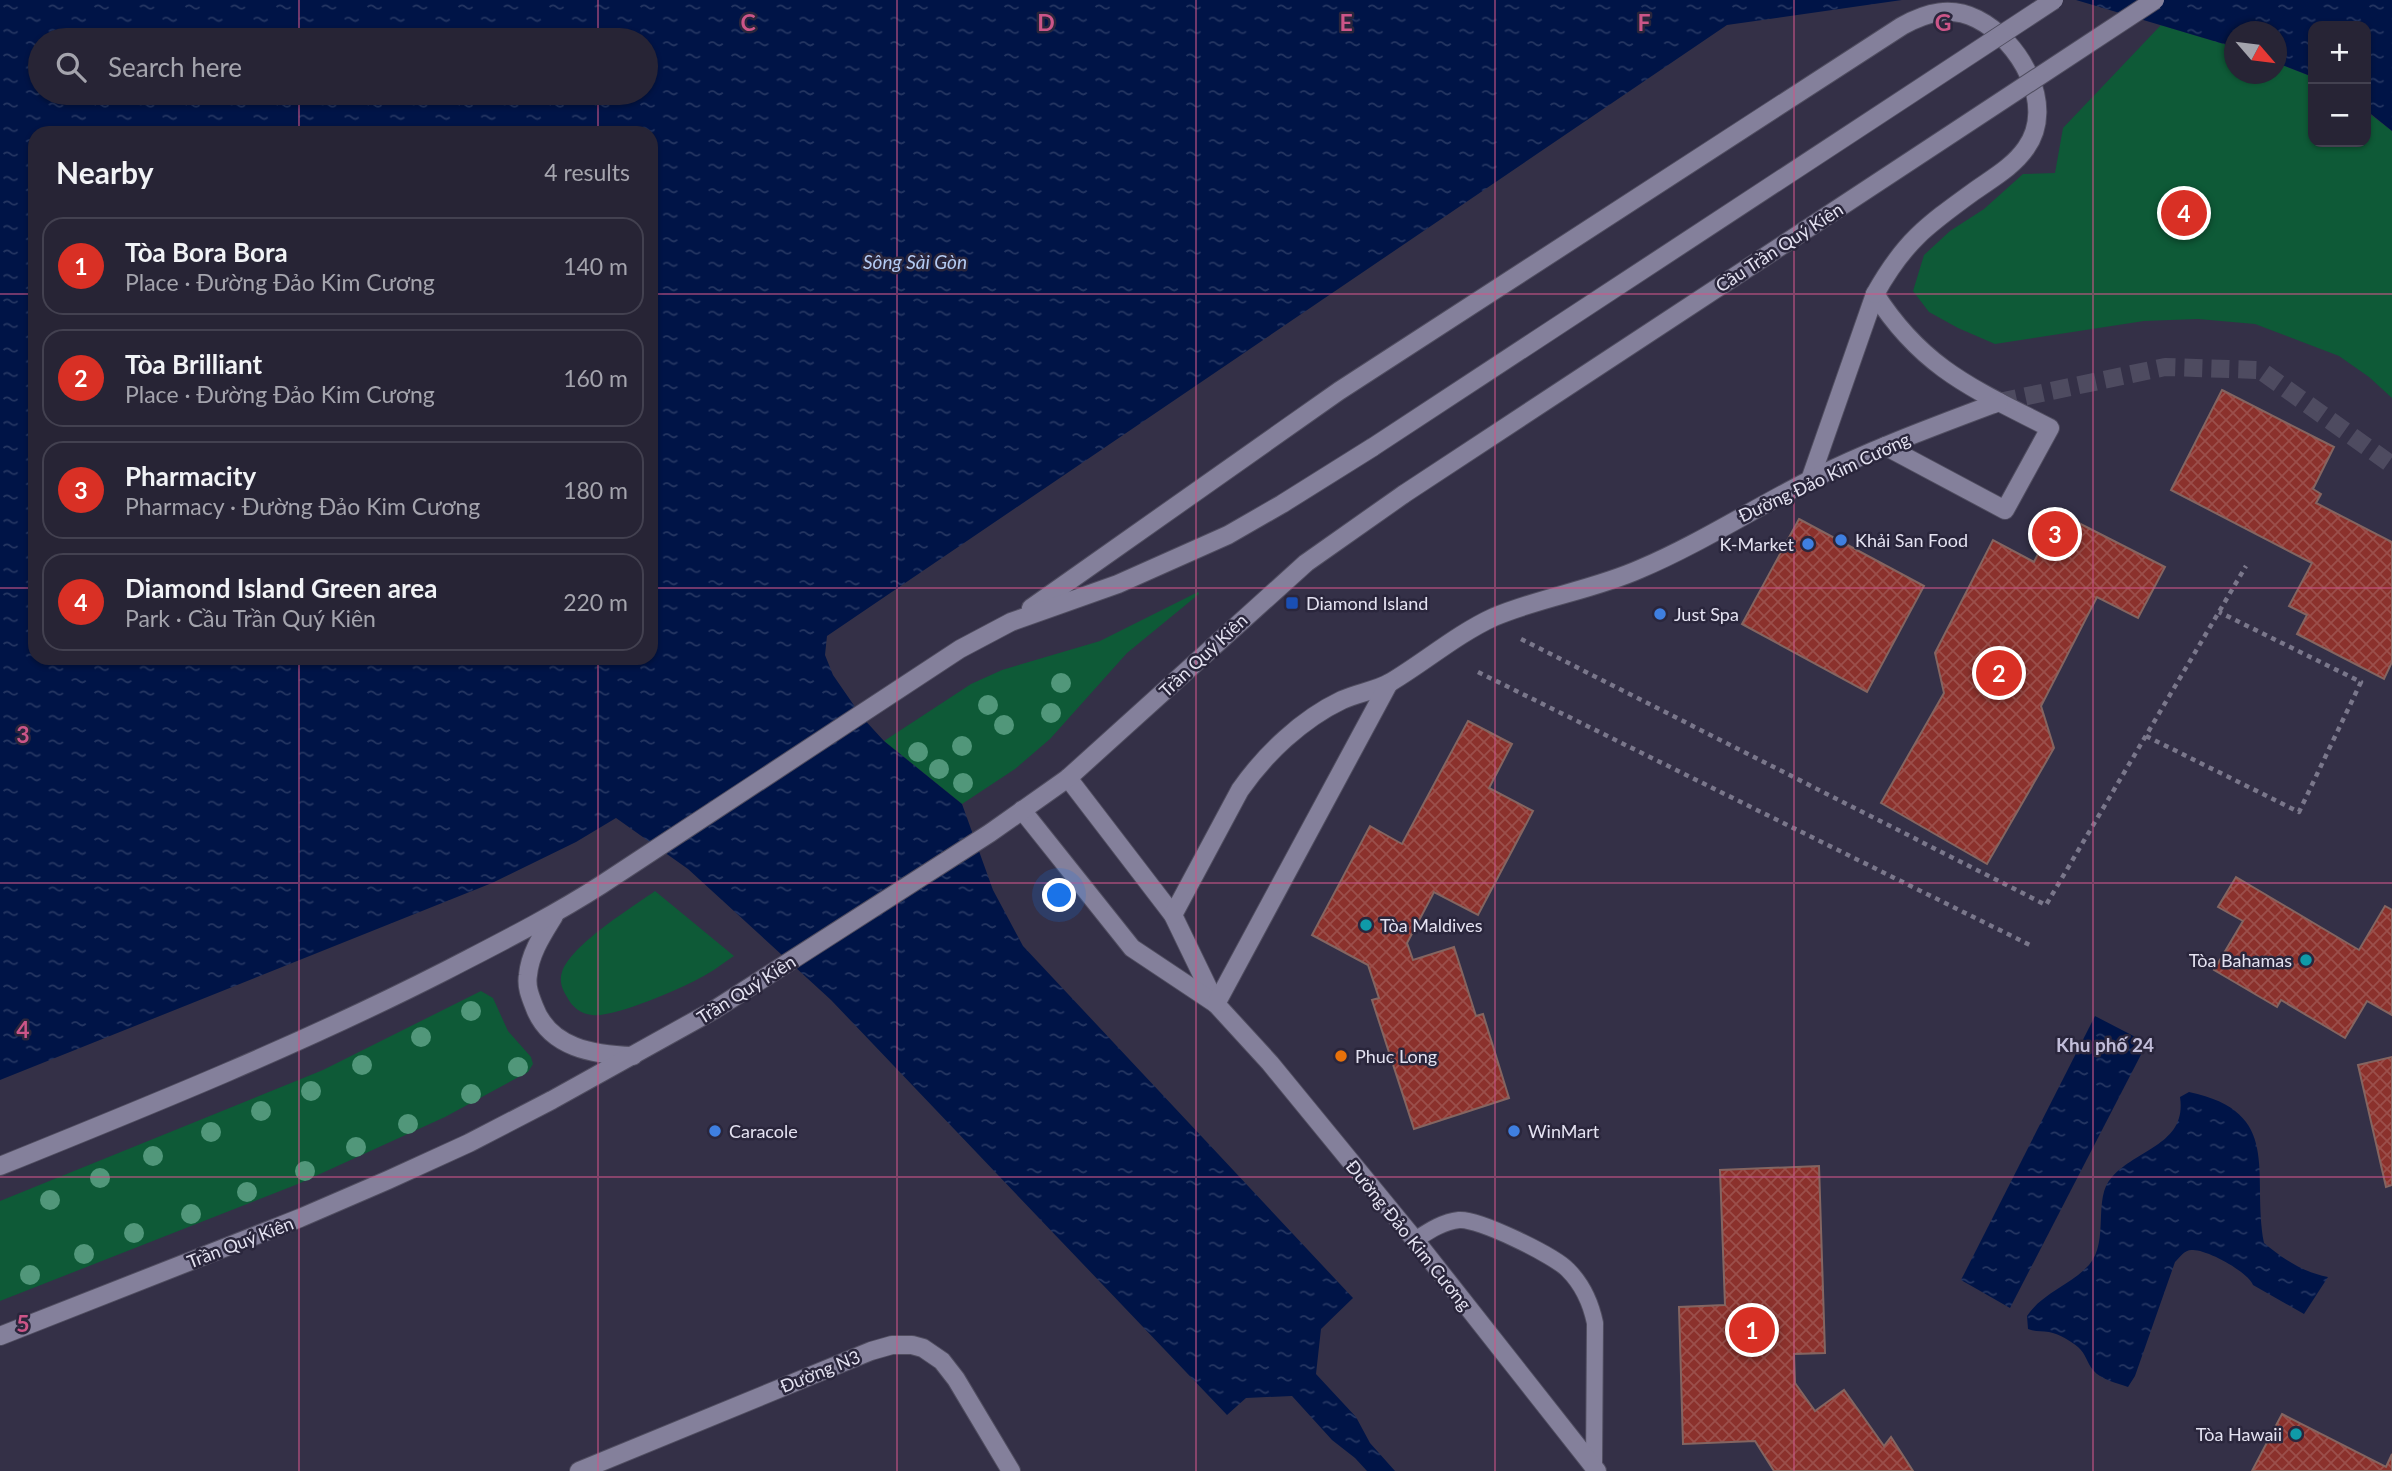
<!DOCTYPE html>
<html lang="en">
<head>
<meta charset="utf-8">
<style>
	body { margin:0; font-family:Lato,sans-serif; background:#333041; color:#f1f3f6 }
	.controls { position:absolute; right:21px; top:21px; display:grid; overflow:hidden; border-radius:14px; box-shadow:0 2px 5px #0004 }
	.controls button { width:63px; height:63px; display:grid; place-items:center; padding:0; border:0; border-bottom:2px solid #434150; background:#272435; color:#f1f3f6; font:35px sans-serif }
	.compass { position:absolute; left:2224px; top:21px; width:63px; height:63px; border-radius:50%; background:#272435; box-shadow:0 2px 5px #0004; rotate:118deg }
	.you { position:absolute; left:1060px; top:896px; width:24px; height:24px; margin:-18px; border:5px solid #fff; border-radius:50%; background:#1a73e8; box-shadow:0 0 0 10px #1a73e833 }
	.badge { display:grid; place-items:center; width:46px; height:46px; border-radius:50%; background:#d93025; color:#fff; font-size:23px; font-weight:700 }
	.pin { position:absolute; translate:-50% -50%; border:4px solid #fff; box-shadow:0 2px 7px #0006 }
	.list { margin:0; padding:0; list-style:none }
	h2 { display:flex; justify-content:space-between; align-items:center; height:91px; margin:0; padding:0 28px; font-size:30px }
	h2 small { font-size:23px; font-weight:400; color:#a4a4ad }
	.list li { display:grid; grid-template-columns:46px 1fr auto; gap:21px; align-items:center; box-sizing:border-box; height:98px; margin:0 14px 14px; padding:0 14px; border:2px solid #434150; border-radius:21px }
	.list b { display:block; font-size:26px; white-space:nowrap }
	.list p { margin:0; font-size:23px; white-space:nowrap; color:#a4a4ad }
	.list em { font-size:23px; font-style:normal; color:#a4a4ad }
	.icon { flex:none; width:38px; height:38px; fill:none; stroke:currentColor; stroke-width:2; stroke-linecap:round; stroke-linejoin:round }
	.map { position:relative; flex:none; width:2392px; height:1471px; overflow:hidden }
	.search { position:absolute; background:#272435; box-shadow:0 2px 5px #0004; left:28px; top:28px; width:630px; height:77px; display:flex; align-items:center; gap:18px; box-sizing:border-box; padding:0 24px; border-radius:38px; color:#a4a4ad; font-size:26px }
	.panel { position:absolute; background:#272435; box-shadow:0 2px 5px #0004; left:28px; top:126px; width:630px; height:539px; border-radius:21px }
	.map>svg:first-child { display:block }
	.green { fill:#0e5a37 }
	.water { fill:url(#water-ripples); fill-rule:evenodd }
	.building { fill:url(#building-cross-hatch); stroke:#846561; stroke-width:2 }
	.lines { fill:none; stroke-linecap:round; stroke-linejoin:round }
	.minor-tunnel { stroke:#4e4b60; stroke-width:18; stroke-dasharray:18 9; stroke-linecap:butt }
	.service-casing { stroke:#504d60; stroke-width:18 }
	.minor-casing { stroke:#504d60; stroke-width:20 }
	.tertiary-casing { stroke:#504d60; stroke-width:20 }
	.path { stroke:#7a778b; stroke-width:4.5; stroke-dasharray:5 5; stroke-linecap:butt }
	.service { stroke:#84809b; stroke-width:16 }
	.minor { stroke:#84809b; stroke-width:18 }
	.tertiary { stroke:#84809b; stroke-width:18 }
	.tertiary-bridge-casing { stroke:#504d60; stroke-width:20; stroke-linecap:butt }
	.tertiary-bridge { stroke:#84809b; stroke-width:18 }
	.tree { fill:#51977a }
	.grid { fill:none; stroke:#c58; stroke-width:2; stroke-opacity:0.55 }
	.shop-dot { fill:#3f7fe0; stroke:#2a263c; stroke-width:2.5 }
	.transit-dot { fill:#1a4fb4; stroke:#2a263c; stroke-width:2.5 }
	.culture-dot { fill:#0f9aa8; stroke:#2a263c; stroke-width:2.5 }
	.food-dot { fill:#e8710a; stroke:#2a263c; stroke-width:2.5 }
	.labels { text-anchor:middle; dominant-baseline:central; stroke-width:5; stroke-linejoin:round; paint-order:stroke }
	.street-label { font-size:18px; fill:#e4e2f1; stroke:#2a263c }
	.poi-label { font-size:18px; fill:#e4e2f1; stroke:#2a263c; text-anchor:start }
	.water-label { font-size:19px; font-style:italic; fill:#b4cbf4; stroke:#2a263c }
	.neighbourhood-label { font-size:19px; font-weight:bold; fill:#c2beda; stroke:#2a263c }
	.grid-label { font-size:23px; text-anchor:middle; font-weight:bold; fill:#c58; stroke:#2a263c; stroke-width:5; stroke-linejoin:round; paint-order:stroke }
</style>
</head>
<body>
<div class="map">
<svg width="2392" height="1471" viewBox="0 0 2392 1471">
	<defs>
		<pattern id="water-ripples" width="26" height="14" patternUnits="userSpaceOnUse" patternTransform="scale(1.75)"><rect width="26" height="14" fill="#001447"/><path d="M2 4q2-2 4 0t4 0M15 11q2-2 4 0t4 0" fill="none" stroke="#253662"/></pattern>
		<pattern id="building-cross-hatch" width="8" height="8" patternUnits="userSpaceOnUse" patternTransform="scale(1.75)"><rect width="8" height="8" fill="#8b312c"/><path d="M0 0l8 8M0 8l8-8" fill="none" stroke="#9b4f4b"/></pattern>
	</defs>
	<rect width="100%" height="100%" fill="#343047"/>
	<!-- green -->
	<g class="green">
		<path d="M2161 25 2234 47V74H2276L2277 63 2313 77V142H2366V111L2392 131V398L2369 377 2339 356 2255 324 2198 319 2144 321 1995 344 1958 328 1929 312 1913 291 1924 255 1950 231 1984 209 2023 174 2055 173 2063 128Z"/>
		<path d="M1198 592 1199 594 1127 653 1050 739 1015 769 962 804 884 741 971 684 1002 670 1100 641Z"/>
		<path d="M655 891 734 956C723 963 711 973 698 979 678 990 613 1018 592 1015 581 1014 572 1007 567 997 562 989 559 981 562 972 571 945 631 908 655 891Z"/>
		<path d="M481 991 493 998 508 1031 531 1057 533 1064 528 1072 445 1117 298 1184 0 1301V1201L323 1070Z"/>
	</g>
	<!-- water -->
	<g class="water">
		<path d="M0 0H1902L1727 25 827 636 825 655 833 675 862 717 884 741 962 804 993 890 1023 946 1353 1298 1321 1329 1316 1374 1356 1417 1370 1443 1395 1471H1367L1355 1458 1332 1440 1292 1396 1246 1398 1227 1415 831 1000 688 869 616 818 576 842 492 883 0 1080ZM40 40H646V93H40ZM35 133H651V658H35Z"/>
		<path d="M2076 0H2392V131L2366 110V26H2313V77L2277 63 2276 32H2234V47Z"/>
		<path d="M2095 1016 2147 1043 2010 1308 1961 1280Z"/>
		<path d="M2189 1092C2284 1112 2251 1173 2264 1243 2283 1259 2303 1272 2328 1277L2304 1314 2253 1285C2248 1272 2208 1250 2193 1250 2185 1249 2180 1257 2175 1262L2135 1376 2128 1387C2117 1383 2101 1380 2093 1370 2087 1363 2086 1354 2078 1347 2071 1341 2059 1334 2049 1332 2041 1331 2036 1332 2028 1329L2027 1316C2042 1293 2071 1285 2089 1265 2110 1241 2092 1198 2112 1177 2139 1148 2187 1144 2180 1097Z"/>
	</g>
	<!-- building -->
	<g class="building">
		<path d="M2222 390 2334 447 2313 489 2321 494 2316 503 2392 542V662L2384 679 2297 634 2307 615 2289 606 2312 563 2171 490Z"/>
		<path d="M2059 513 2165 567 2138 618 2097 597 2041 706 2054 748 1987 864 1881 803 1944 693 1935 653 1993 540 2034 562Z"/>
		<path d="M1799 519 1924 586 1867 692 1742 624Z"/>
		<path d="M1468 721 1512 744 1489 788 1533 811 1478 915 1434 892 1407 943 1413 960 1454 947 1476 1016 1483 1014 1509 1098 1414 1129 1372 1000 1379 998 1368 965 1312 935 1370 826 1402 844Z"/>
		<path d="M2236 877 2359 950 2385 906 2392 910V1015L2367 1001 2345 1038 2281 1000 2277 1007 2214 970 2243 921 2218 907Z"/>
		<path d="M2392 1057V1185L2386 1187 2358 1065Z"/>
		<path d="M1819 1166 1825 1353 1794 1354 1795 1383 1815 1411 1844 1390 1884 1446 1891 1437 1913 1471H1774L1755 1441 1683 1444 1679 1307 1725 1305 1720 1170Z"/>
		<path d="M2282 1414 2386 1467 2392 1454V1471H2252Z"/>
	</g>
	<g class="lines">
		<!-- minor-tunnel -->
		<path class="minor-tunnel" d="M1999 402 2165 367 2260 370 2392 465"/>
		<!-- service casing -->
		<g class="service-casing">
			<path id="service" d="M1415 1240C1429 1231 1442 1222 1459 1220 1478 1218 1555 1256 1568 1270 1582 1284 1591 1304 1595 1323L1594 1467"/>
		</g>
		<!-- minor casing -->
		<g class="minor-casing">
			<g id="minor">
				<path d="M1875 294C1923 369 1974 389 2050 428L2005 510 1885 446"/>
				<path d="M1810 480 1875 294"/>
				<path d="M1068 778 1173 915 1216 1004"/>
				<path d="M1022 810 1132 948 1216 1004 1270 1063 1415 1240 1597 1471"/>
				<path d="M1173 915 1240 790C1265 754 1302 719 1342 700 1357 693 1378 690 1391 682 1426 661 1457 634 1494 617 1541 597 1593 590 1640 569 1697 545 1753 509 1808 481 1870 450 1935 426 1999 402"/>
				<path d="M1216 1004 1389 683"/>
				<path d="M579 1471 871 1351 892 1345H912L923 1348 942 1361 956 1379 1011 1471"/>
			</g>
		</g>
		<!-- tertiary casing -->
		<g class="tertiary-casing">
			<g id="tertiary">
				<path d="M1031 608 1339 391 1902 26C1927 12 1951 6 1977 19 2019 40 2057 105 2026 148 2013 167 1991 179 1973 192 1926 226 1904 242 1875 294"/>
				<path d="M554 916C543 934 530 953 528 975 526 986 530 996 534 1006 549 1048 594 1055 633 1056"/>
				<path d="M0 1166C151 1105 302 1044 447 970 499 943 551 917 601 885L960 649 1011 622 1118 584 1228 535 1282 504 1373 447"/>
				<path d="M0 1336 300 1218 388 1180 469 1143 552 1100 714 1010 990 833 1068 778 1306 563 1404 494"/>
			</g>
		</g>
		<!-- path -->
		<g class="path">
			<path d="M1521 639 2046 905 2246 566"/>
			<path d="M1478 672 2032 946"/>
			<path d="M2146 736 2299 812 2361 682 2219 612"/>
		</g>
		<!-- service -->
		<use href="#service" class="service"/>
		<!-- minor -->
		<use href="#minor" class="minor"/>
		<!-- tertiary -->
		<use href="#tertiary" class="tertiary"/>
		<!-- tertiary-bridge casing -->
		<g class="tertiary-bridge-casing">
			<g id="tertiary-bridge">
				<path d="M1373 447 2054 0"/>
				<path d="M1404 494 2155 0"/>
			</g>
		</g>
		<!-- tertiary-bridge -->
		<use href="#tertiary-bridge" class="tertiary-bridge"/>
	</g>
	<!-- trees -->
	<g class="tree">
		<circle cx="1061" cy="683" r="10"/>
		<circle cx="988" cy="705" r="10"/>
		<circle cx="1051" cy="713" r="10"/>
		<circle cx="1004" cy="725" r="10"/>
		<circle cx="962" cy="746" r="10"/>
		<circle cx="918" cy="752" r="10"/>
		<circle cx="939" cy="769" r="10"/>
		<circle cx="963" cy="783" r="10"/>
		<circle cx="471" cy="1011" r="10"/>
		<circle cx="421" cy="1037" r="10"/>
		<circle cx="362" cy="1065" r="10"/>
		<circle cx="518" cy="1067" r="10"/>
		<circle cx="311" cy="1091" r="10"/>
		<circle cx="471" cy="1094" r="10"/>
		<circle cx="261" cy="1111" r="10"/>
		<circle cx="408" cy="1124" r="10"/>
		<circle cx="211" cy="1132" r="10"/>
		<circle cx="356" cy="1147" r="10"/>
		<circle cx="153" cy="1156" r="10"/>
		<circle cx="305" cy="1171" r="10"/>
		<circle cx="100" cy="1178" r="10"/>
		<circle cx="247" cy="1192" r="10"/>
		<circle cx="50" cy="1200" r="10"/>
		<circle cx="191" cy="1214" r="10"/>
		<circle cx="134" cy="1233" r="10"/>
		<circle cx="84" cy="1254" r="10"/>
		<circle cx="30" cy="1275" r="10"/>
	</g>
	<!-- grid -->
	<path class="grid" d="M299 0V40M598 0V40M897 0V1471M1196 0V1471M1495 0V1471M1794 0V1471M2093 0V1471M299 93V133M598 93V133M0 294H35M651 294H2392M0 588H35M651 588H2392M299 658V1471M598 658V1471M0 883H2392M0 1177H2392"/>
	<!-- markers -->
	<g class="shop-dot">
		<circle cx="1841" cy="540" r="7"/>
		<circle cx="1808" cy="544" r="7"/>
		<circle cx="1660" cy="614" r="7"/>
		<circle cx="715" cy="1131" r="7"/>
		<circle cx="1514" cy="1131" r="7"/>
	</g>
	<rect class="transit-dot" x="1285" y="596" width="14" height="14" rx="3.5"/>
	<g class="culture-dot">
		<circle cx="1366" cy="925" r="7"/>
		<circle cx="2306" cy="960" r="7"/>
		<circle cx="2296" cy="1434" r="7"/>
	</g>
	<circle class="food-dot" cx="1341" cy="1056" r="7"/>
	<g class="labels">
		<!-- street labels -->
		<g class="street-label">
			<text transform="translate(1779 247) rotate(-33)">Cầu Trần Quý Kiên</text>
			<text transform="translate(1824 477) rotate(-25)">Đường Đảo Kim Cương</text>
			<text transform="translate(1203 655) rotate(-43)">Trần Quý Kiên</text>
			<text transform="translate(746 989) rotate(-32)">Trần Quý Kiên</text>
			<text transform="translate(1409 1235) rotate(51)">Đường Đảo Kim Cương</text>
			<text transform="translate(240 1242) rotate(-21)">Trần Quý Kiên</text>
			<text transform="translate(820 1371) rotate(-22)">Đường N3</text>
		</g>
		<!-- poi labels -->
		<g class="poi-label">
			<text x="1855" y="540">Khải San Food</text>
			<text x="1794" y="544" text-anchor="end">K-Market</text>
			<text x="1306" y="603">Diamond Island</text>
			<text x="1674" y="614">Just Spa</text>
			<text x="1380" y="925">Tòa Maldives</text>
			<text x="2292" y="960" text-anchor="end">Tòa Bahamas</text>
			<text x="1355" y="1056">Phuc Long</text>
			<text x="729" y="1131">Caracole</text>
			<text x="1528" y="1131">WinMart</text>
			<text x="2282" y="1434" text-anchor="end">Tòa Hawaii</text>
		</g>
		<!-- water labels -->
		<g class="water-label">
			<text x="915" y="261">Sông Sài Gòn</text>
		</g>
		<!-- neighbourhood labels -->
		<g class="neighbourhood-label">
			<text x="2105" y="1044">Khu phố 24</text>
		</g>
	</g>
	<g class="grid-label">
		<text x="748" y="31">C</text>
		<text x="1046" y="31">D</text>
		<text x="1346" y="31">E</text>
		<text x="1644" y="31">F</text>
		<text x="1943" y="31">G</text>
		<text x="23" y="743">3</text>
		<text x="23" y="1038">4</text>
		<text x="23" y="1332">5</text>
	</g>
</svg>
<div class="controls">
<button>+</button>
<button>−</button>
</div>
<svg class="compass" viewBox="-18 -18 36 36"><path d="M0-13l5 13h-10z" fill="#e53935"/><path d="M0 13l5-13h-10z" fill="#a4a4ad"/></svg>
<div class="you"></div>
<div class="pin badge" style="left:1752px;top:1330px">1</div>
<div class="pin badge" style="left:1999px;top:673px">2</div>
<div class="pin badge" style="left:2055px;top:534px">3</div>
<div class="pin badge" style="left:2184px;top:213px">4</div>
<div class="search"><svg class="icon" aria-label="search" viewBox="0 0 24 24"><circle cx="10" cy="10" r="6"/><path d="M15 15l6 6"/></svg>Search here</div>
<section class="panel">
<h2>Nearby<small>4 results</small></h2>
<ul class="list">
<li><span class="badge">1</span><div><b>Tòa Bora Bora</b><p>Place · Đường Đảo Kim Cương</p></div><em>140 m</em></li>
<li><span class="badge">2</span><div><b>Tòa Brilliant</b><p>Place · Đường Đảo Kim Cương</p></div><em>160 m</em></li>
<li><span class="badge">3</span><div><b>Pharmacity</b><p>Pharmacy · Đường Đảo Kim Cương</p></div><em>180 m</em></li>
<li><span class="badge">4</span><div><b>Diamond Island Green area</b><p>Park · Cầu Trần Quý Kiên</p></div><em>220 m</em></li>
</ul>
</section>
</div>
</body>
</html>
